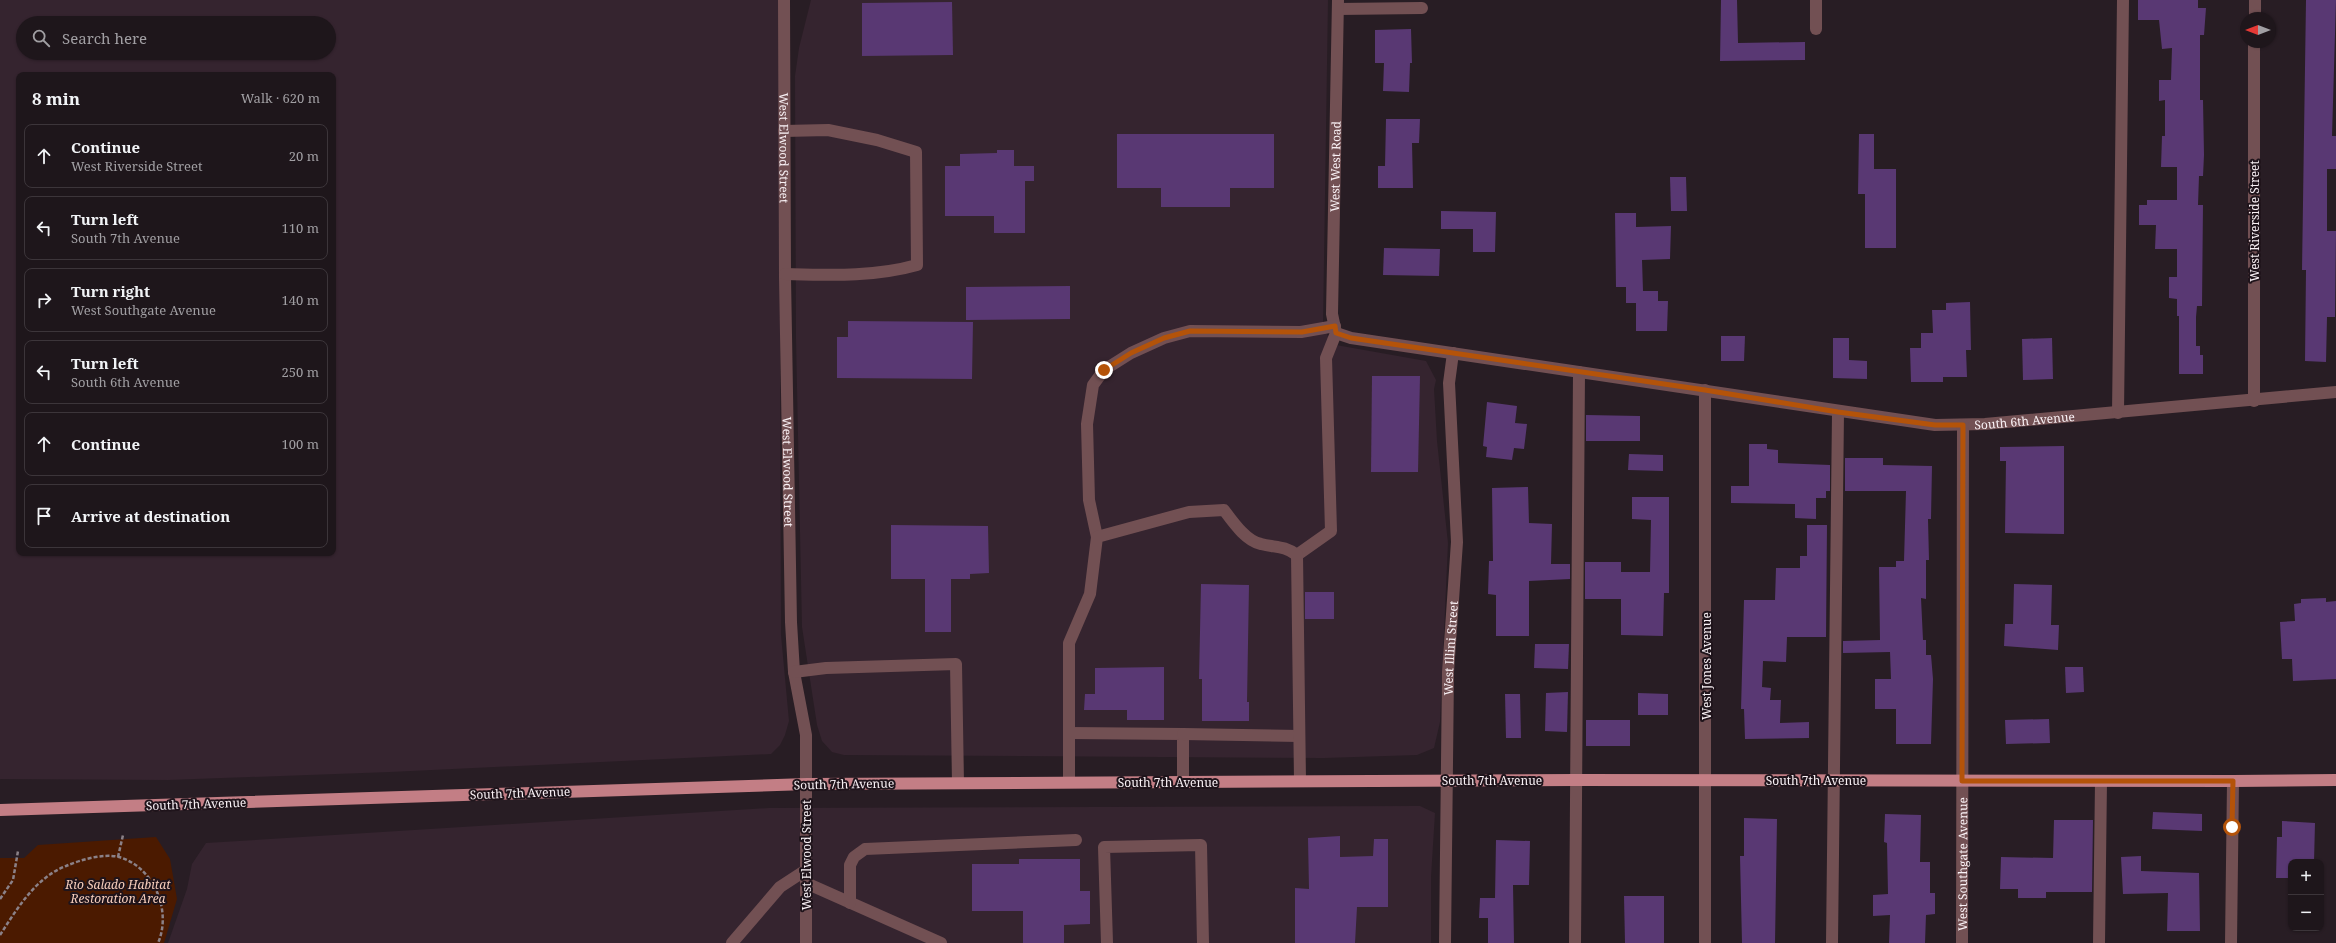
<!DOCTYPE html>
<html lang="en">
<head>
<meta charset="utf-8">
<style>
	body { margin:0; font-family:"Noto Serif",serif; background:#261f24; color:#f1f3f6 }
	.controls { position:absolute; right:12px; bottom:12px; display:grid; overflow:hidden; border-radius:8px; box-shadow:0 1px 3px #0004 }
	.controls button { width:36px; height:36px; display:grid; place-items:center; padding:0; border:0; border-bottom:1px solid #3c353a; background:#1e161b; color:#f1f3f6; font:20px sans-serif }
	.compass { position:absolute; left:2240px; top:12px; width:36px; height:36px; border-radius:50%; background:#1e161b; box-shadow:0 1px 3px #0004; rotate:270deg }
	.stop { position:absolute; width:12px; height:12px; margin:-9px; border:3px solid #b45309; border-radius:50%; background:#fff }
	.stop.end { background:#b45309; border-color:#fff; box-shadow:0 1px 4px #0008 }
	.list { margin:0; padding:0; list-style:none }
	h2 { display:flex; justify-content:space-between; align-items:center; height:52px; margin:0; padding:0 16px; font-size:17px }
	h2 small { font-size:13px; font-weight:400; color:#a19fa3 }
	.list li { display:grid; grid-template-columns:26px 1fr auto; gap:12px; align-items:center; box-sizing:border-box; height:64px; margin:0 8px 8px; padding:0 8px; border:1px solid #3c353a; border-radius:8px }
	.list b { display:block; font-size:15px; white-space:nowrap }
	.list p { margin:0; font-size:13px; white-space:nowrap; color:#a19fa3 }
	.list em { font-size:13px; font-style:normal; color:#a19fa3 }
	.icon { flex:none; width:22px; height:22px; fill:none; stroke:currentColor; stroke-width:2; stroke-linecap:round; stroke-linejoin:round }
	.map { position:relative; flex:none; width:2336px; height:943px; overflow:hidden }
	.search { position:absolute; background:#1e161b; box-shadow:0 1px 3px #0004; left:16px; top:16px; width:320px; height:44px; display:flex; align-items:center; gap:10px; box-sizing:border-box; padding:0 14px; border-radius:22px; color:#a19fa3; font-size:15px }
	.panel { position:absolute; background:#1e161b; box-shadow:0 1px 3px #0004; left:16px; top:72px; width:320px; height:484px; border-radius:8px }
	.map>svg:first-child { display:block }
	.built { fill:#35242f; fill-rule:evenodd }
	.green { fill:#4b1a00 }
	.building { fill:#593873 }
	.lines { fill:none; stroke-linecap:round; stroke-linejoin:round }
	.path { stroke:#8b8187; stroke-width:2.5; stroke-dasharray:4 2; stroke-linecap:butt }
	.minor { stroke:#725053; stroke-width:12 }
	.major { stroke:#c37e85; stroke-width:12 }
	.route { stroke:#b45309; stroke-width:5 }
	.labels { text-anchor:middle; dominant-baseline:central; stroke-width:4; stroke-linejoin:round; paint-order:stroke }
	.street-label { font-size:12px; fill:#f9f1f5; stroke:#1f141b }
	.park-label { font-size:12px; font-style:italic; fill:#f7cebc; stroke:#1f141b }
</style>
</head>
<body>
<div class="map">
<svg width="2336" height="943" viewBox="0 0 2336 943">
	<rect width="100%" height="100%" fill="#281d24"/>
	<!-- built -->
	<g class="built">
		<path d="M0 0H779L781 635 789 721 785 735 780 745 771 754 390 772 168 780 0 779ZM23 23H329V53H23ZM19 75H333V553H19Z"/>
		<path d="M811 0H1328L1323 325 1329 339 1336 345 1426 361 1436 380 1434 389 1437 441 1448 543 1440 722 1434 748 1417 755 1324 758 844 755 832 752 822 741 817 725 802 627 796 339 795 76 799 48Z"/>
		<path d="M1420 806 1435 813 1431 877V943H168L187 889 192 864 206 843 769 808Z"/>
	</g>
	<!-- green -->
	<path class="green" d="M156 837 170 859 177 899 164 943H0V858H24L38 845Z"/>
	<!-- building -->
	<g class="building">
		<path d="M1721 0H1737L1738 43 1805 42V60L1720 61Z"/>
		<path d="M2138 0H2198V8H2206L2204 35H2200V100H2203L2204 155 2203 176H2199L2198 205H2203L2202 306H2197L2196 317V346H2200V355H2203V374H2179V316H2177V299L2169 298V277H2177V249H2155L2156 225H2139V205H2147V200H2177V167H2161L2162 136H2165V100L2159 101V80H2171L2172 48 2162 49 2159 20H2138Z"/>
		<path d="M2306 0H2336L2332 136H2336V169H2327V231H2336L2335 317H2327L2326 362 2305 361 2306 270H2302Z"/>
		<path d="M952 2 953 55 862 56V3Z"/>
		<path d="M1411 29 1412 63H1410L1409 92 1383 91 1384 63H1375V30Z"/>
		<path d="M1386 119H1420L1419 143H1412L1413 188H1378V166H1385Z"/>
		<path d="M1117 134H1274V188H1230V207H1161V188H1117Z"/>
		<path d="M1859 134H1874V169H1896V248H1865V194H1858Z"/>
		<path d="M997 150H1014V166H1034V181H1025V233H994V216H945V166H960V154L997 153Z"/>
		<path d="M1670 177H1686L1687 211H1671Z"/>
		<path d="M1441 211 1496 212 1495 252H1473V229H1441Z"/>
		<path d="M1615 213H1636V227L1671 226 1670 259 1642 260 1643 291H1658V301H1668L1667 331H1636V303H1626V287H1616Z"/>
		<path d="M1384 248 1440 249 1439 276 1383 275Z"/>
		<path d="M1070 286V319L966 320V287Z"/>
		<path d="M1970 302 1971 350H1966L1967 377H1943V382H1911L1910 348H1921V333H1933L1932 310H1946V303Z"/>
		<path d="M848 321 973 322 972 379 837 378V337H848Z"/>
		<path d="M1721 336H1745L1744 361H1721Z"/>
		<path d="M1833 338H1849V360L1867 361V379L1833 378Z"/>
		<path d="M2052 338 2053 379 2023 380 2022 339Z"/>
		<path d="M1372 376H1420L1418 472H1371Z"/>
		<path d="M1487 402 1517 406 1515 423 1527 424 1524 449 1514 448 1512 460 1486 457 1487 447 1483 446Z"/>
		<path d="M1586 415 1640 416V441H1586Z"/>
		<path d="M1749 444H1767V449L1778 450V463L1830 465V491H1826V498H1816V519L1795 518V504L1731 503V486H1749Z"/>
		<path d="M2064 446V534L2005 533 2006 461H2000V447Z"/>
		<path d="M1629 454 1663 455V471L1628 470Z"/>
		<path d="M1845 458H1883V465L1932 466 1931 519H1928L1929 560H1926V599L1921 598 1923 640H1926V655H1931L1933 679 1931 744H1896V709H1875V679H1891L1890 652 1843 653V641L1880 640 1879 567H1896V561H1904L1906 491H1845Z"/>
		<path d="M1528 487 1529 523 1552 524 1551 564H1570V579L1529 581V636H1496V595L1488 594 1489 561H1493L1492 488Z"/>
		<path d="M1632 497H1669V593H1664L1663 636 1621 635V599H1585V562H1621V572H1650L1651 520 1632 519Z"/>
		<path d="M891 525 988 526 989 573 970 574V579H951V632H925V579H891Z"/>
		<path d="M1807 525H1827L1826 637H1787L1786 662 1763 661 1762 687 1771 688 1770 700H1781L1780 723 1809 722V738L1745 739 1744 709H1741L1744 600H1775L1776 568H1800V556H1807Z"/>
		<path d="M1201 584 1249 585 1247 702H1249V721H1202V679H1199Z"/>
		<path d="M2014 584 2052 585 2051 625H2059L2058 650 2004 646 2005 624H2013Z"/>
		<rect x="1305" y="592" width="29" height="27"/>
		<path d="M2326 598V602L2336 601V679L2293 681 2292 659H2282L2280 622 2295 621 2294 604 2301 603V599Z"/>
		<path d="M1535 644H1569L1568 669 1534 668Z"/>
		<path d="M1164 667V720H1127V710H1084L1085 694H1095V668Z"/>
		<path d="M2065 667H2083L2084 692 2066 693Z"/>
		<path d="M1568 692 1567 732 1545 731 1546 693Z"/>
		<path d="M1638 693 1668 694V715H1638Z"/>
		<path d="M1505 694H1520L1521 738H1506Z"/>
		<path d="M2049 719 2050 743 2006 744 2005 720Z"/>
		<rect x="1586" y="720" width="44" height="26"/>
		<path d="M2153 812 2202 814V831L2152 829Z"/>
		<path d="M1885 814 1921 815 1920 862H1930V893H1935V914L1926 915 1925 943H1889L1890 915 1873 916V895L1888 894 1887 843 1884 842Z"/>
		<path d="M1744 818 1777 819 1775 943H1742L1740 856H1744Z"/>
		<path d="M2054 820H2093L2092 892H2046V898H2018V889H2000L2001 857 2053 858Z"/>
		<path d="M2282 821 2315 823 2314 862H2291V878H2276L2277 837H2282Z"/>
		<path d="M1340 836V857L1373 856 1374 839H1388V907H1357L1355 943H1295V888L1309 889 1308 838Z"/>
		<path d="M1496 840 1530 841 1529 885H1513L1514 943H1488V918H1479L1480 898H1495Z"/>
		<path d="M2141 856V871L2199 873 2200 931H2167L2168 893 2123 894 2121 857Z"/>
		<path d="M1019 859H1080V891H1090V924L1064 925V943H1023V911H972V864H1019Z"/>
		<path d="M1624 896H1664V943H1625Z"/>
	</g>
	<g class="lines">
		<!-- path -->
		<g class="path">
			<path d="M118 857 123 835"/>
			<path d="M0 899 13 880 18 851"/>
			<path d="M0 935C17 909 35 878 66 866 80 860 103 853 119 857 154 867 172 911 158 943"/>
		</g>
		<!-- minor -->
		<g class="minor">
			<path id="s1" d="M784 0 785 277 791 622 794 672 806 735V943"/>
			<path d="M1338 9 1422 8"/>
			<path d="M2255 18V0"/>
			<path d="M1816 29V0"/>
			<path d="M784 131 828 130 877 140 916 152 917 265C875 277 829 275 785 274"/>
			<path id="s2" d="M1336 333 1351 338 1935 425 1985 424 2336 392"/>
			<path id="s3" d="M1336 333 1332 314 1338 0"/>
			<path d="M1705 390V943"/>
			<path d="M2254 401V42"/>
			<path d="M2118 413 2123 0"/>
			<path d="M1097 537 1089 500 1087 424 1093 385 1104 370 1131 353 1164 338 1190 331 1301 332 1335 326"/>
			<path d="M1297 555 1331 531 1326 358 1336 333"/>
			<path d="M794 672 826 668 956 664 958 783"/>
			<path d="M1069 733 1183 734V781"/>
			<path d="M1183 734 1299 736"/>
			<path d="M1069 782V643L1090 594 1097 537 1189 512 1224 510C1233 522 1246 541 1261 544 1276 548 1283 545 1297 555L1300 781"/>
			<path d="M806 883 941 943"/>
			<path d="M850 903V865L854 857 865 849 1076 840"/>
			<path d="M732 943 780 887 806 870"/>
			<path d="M1107 943 1104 847 1201 845 1203 943"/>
			<path id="s4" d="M1445 943 1448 672 1457 542 1449 383 1453 353"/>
			<path d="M1575 943 1579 372"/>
			<path d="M1832 943 1838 412"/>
			<path id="s5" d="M1962 943 1963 425"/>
			<path d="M2099 943 2101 781"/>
			<path d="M2231 943 2233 781"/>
		</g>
		<!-- major -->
		<path class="major" d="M0 810 807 784 1576 780 2233 781 2336 780"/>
	</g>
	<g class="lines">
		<!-- route -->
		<path class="route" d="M1104 370 1131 353 1164 338 1190 331 1302 332 1335 326 1336 333 1351 338 1705 390 1838 412 1935 425H1963L1962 781H2233L2232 827"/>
	</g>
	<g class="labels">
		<!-- street labels -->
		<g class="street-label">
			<text stroke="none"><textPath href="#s1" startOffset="148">West Elwood Street</textPath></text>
			<text stroke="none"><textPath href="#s3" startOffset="167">West West Road</textPath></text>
			<text transform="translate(2254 221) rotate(-90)">West Riverside Street</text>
			<text stroke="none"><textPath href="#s2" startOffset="696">South 6th Avenue</textPath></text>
			<text stroke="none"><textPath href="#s1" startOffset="472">West Elwood Street</textPath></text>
			<text stroke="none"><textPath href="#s4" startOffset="295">West Illini Street</textPath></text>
			<text transform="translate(1706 666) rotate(-90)">West Jones Avenue</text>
			<text x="1492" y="780">South 7th Avenue</text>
			<text x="1816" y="780">South 7th Avenue</text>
			<text x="1168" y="782">South 7th Avenue</text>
			<text transform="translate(844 784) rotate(-1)">South 7th Avenue</text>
			<text transform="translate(520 793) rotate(-2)">South 7th Avenue</text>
			<text transform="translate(196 804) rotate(-2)">South 7th Avenue</text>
			<text transform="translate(806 855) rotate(-90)">West Elwood Street</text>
			<text stroke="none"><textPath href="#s5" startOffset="79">West Southgate Avenue</textPath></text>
		</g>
		<!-- park labels -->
		<g class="park-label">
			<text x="118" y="884">Rio Salado Habitat<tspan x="118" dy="14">Restoration Area</tspan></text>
		</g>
	</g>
</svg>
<div class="controls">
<button>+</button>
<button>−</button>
</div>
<svg class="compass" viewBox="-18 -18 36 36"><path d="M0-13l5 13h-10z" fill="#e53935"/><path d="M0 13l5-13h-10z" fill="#a19fa3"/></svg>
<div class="stop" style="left:2232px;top:827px"></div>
<div class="stop end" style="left:1104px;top:370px"></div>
<div class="search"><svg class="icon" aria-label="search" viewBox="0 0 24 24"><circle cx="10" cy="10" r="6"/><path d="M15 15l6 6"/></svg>Search here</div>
<section class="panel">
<h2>8 min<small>Walk · 620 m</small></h2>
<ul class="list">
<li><svg class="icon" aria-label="ahead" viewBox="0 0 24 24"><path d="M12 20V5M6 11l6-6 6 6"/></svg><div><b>Continue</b><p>West Riverside Street</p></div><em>20 m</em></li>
<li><svg class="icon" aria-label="left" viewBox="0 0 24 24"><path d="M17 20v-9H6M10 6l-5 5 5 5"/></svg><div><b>Turn left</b><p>South 7th Avenue</p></div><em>110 m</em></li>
<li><svg class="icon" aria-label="right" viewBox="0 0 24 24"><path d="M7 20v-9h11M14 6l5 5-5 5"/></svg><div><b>Turn right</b><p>West Southgate Avenue</p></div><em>140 m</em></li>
<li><svg class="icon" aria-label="left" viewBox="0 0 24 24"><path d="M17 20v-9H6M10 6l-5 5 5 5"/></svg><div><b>Turn left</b><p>South 6th Avenue</p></div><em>250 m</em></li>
<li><svg class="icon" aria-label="ahead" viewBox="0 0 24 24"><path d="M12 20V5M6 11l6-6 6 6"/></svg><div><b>Continue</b></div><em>100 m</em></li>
<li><svg class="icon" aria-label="arrive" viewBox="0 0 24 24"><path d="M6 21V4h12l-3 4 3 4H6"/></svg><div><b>Arrive at destination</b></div></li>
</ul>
</section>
</div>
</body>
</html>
